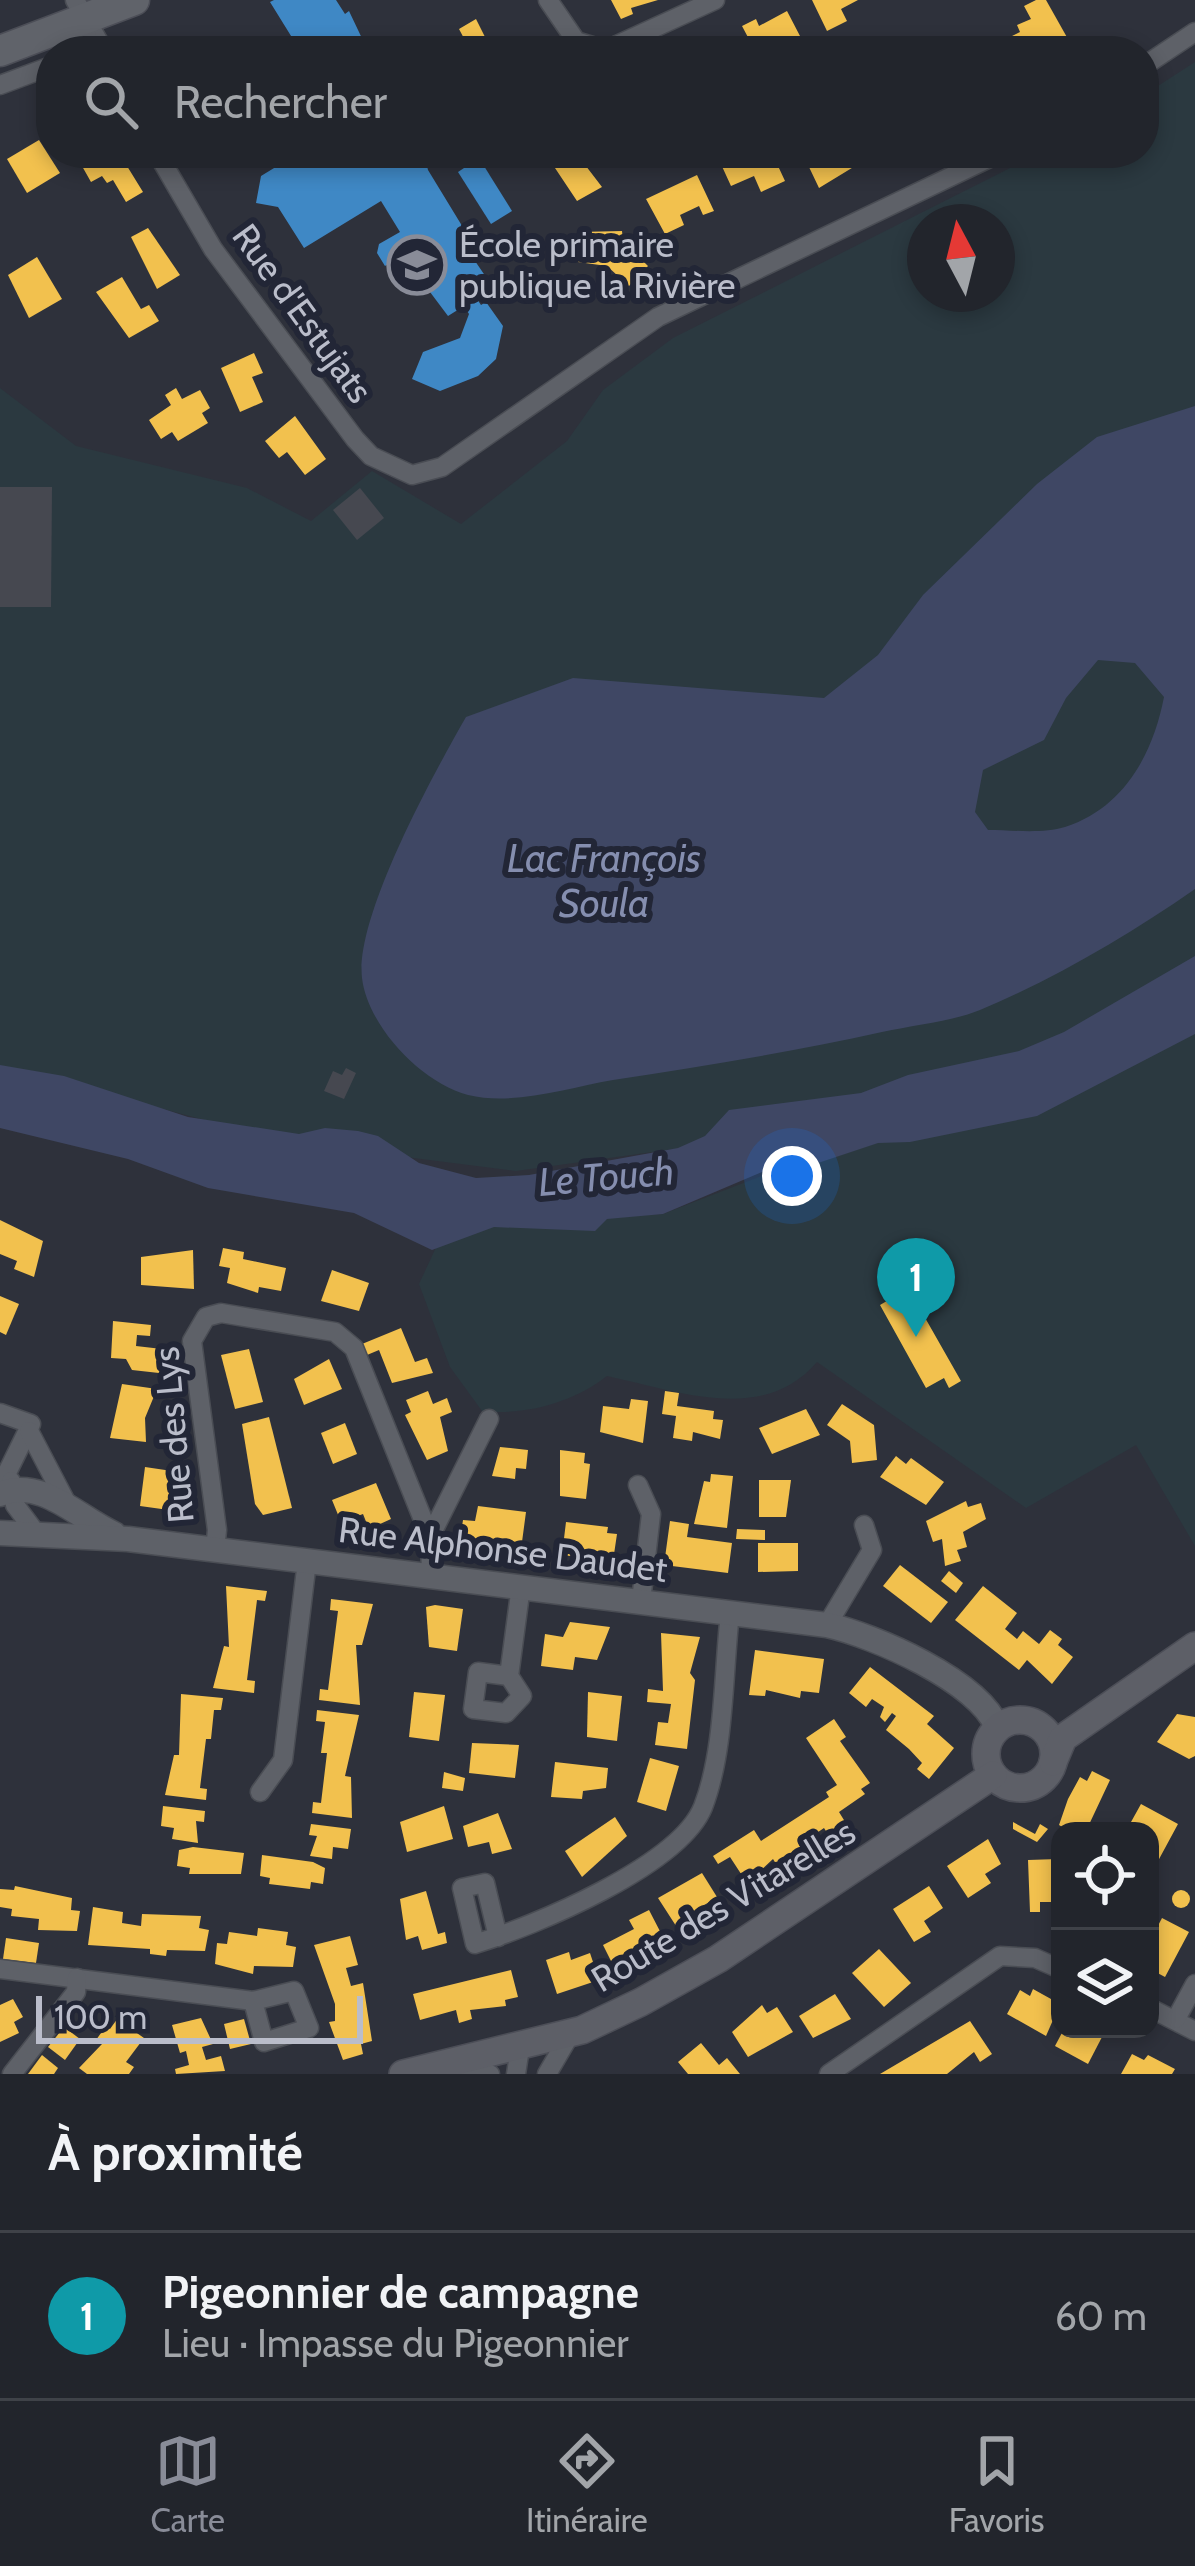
<!DOCTYPE html>
<html lang="fr">
<head>
<meta charset="utf-8">
<style>
	body { margin:0; font-family:Cabin,sans-serif; background:#2a2d34; color:#f1f3f6 }
	.controls { position:absolute; right:36px; bottom:36px; display:grid; overflow:hidden; border-radius:24px; box-shadow:0 6px 18px #0003 }
	.controls button { width:108px; height:108px; display:grid; place-items:center; padding:0; border:0; border-bottom:3px solid #3f4248; background:#22252c; color:#f1f3f6; font:60px sans-serif }
	.compass { position:absolute; left:907px; top:204px; width:108px; height:108px; border-radius:50%; background:#22252c; box-shadow:0 6px 18px #0003; rotate:353deg }
	.scale { position:absolute; left:36px; bottom:30px; width:327px; box-sizing:border-box; padding-left:12px; border:6px solid #babdca; border-top:0; font-size:33px; line-height:42px; white-space:nowrap; color:#babdca; -webkit-text-stroke:9px #222636; paint-order:stroke }
	.you { position:absolute; left:792px; top:1176px; width:42px; height:42px; margin:-30px; border:9px solid #fff; border-radius:50%; background:#1a73e8; box-shadow:0 0 0 18px #1a73e833 }
	.badge { display:grid; place-items:center; width:78px; height:78px; border-radius:50%; background:#898c98; color:#fff; font-size:39px; font-weight:700 }
	.pin { position:absolute; translate:-50% -99px; filter:drop-shadow(0 3px 6px #0008) }
	.pin::after { content:''; position:absolute; top:63px; width:42px; height:36px; background:inherit; clip-path:polygon(0 0,100% 0,50% 100%) }
	.list { margin:0; padding:0; list-style:none }
	h2 { display:flex; justify-content:space-between; align-items:center; height:156px; margin:0; padding:0 48px; font-size:51px }
	h2 small { font-size:39px; font-weight:400; color:#a2a5a9 }
	.list li { display:grid; grid-template-columns:78px 1fr auto; gap:36px; align-items:center; box-sizing:border-box; height:168px; padding:0 48px; border-top:3px solid #3f4248 }
	.list b { display:block; font-size:45px; white-space:nowrap }
	.list p { margin:0; font-size:39px; white-space:nowrap; color:#a2a5a9 }
	.list em { font-size:39px; font-style:normal; color:#a2a5a9 }
	.icon { flex:none; width:66px; height:66px; fill:none; stroke:currentColor; stroke-width:2; stroke-linecap:round; stroke-linejoin:round }
	.map { position:relative; flex:none; width:1195px; height:2074px; overflow:hidden }
	.search { position:absolute; background:#22252c; box-shadow:0 6px 18px #0003; left:36px; right:36px; top:36px; height:132px; display:flex; align-items:center; gap:30px; box-sizing:border-box; padding:0 42px; border-radius:48px; color:#a2a5a9; font-size:45px }
	.sheet { height:324px; background:#22252c }
	nav { display:flex; justify-content:space-around; align-items:center; box-sizing:border-box; height:168px; border-top:3px solid #3f4248; background:#22252c; font-size:33px; color:#a2a5a9 }
	nav a { display:grid; justify-items:center; gap:6px }
	nav .on { color:#898c98 }
	.map>svg:first-child { display:block }
	.green { fill:#2b3940; fill-rule:evenodd }
	.water { fill:#3f4764; fill-rule:evenodd }
	.homes { fill:#f2c14e }
	.schools { fill:#3f88c5 }
	.building { fill:#464850 }
	.lines { fill:none; stroke-linecap:round; stroke-linejoin:round }
	.minor-casing { stroke:#4a4d54; stroke-width:21 }
	.tertiary-casing { stroke:#4a4d54; stroke-width:27 }
	.secondary-casing { stroke:#4c4e57; stroke-width:30 }
	.primary-casing { stroke:#4c4e57; stroke-width:33 }
	.minor { stroke:#5e6168; stroke-width:18 }
	.tertiary { stroke:#5e6168; stroke-width:24 }
	.secondary { stroke:#5d5f67; stroke-width:27 }
	.primary { stroke:#60636a; stroke-width:30 }
	.labels { text-anchor:middle; dominant-baseline:central; stroke-width:12; stroke-linejoin:round; paint-order:stroke }
	.poi-label { font-size:36px; fill:#babdca; stroke:#222636; text-anchor:start }
	.street-label { font-size:36px; fill:#babdca; stroke:#222636 }
	.water-label { font-size:39px; font-style:italic; fill:#858eaf; stroke:#222636 }
</style>
</head>
<body>
<div class="map">
<svg width="1195" height="2074" viewBox="0 0 1195 2074">
	<rect width="100%" height="100%" fill="#2e313b"/>
	<!-- green -->
	<g class="green">
		<path d="M1195 62V969L1039 1052 790 1133 516 1171 288 1142 0 1066V388L76 446 247 488 311 521 372 471 461 524 567 441 603 390 673 338 1040 153H1144V95ZM925 222H997V294H925Z"/>
		<path d="M1195 1008V1546L1136 1445 1026 1508 817 1362C763 1425 678 1391 607 1376 574 1402 525 1416 482 1411L450 1367 419 1284 446 1226 663 1214Z"/>
	</g>
	<!-- water -->
	<g class="water">
		<path d="M1195 406V889C1129 935 1054 979 980 1010 950 1022 914 1025 882 1032 793 1052 703 1066 613 1080 567 1088 514 1106 468 1095 422 1083 368 1027 362 978 355 916 434 773 466 717L573 678 824 698 878 655 923 595 1037 484 1097 437ZM1098 660 1135 663 1164 697C1153 754 1124 808 1065 827 1043 834 1011 830 988 830L975 812 983 770 1044 740 1066 698Z"/>
		<path d="M1195 956V1034L1037 1116 910 1142 878 1143 818 1163 762 1172 663 1214 607 1219 595 1231 494 1227 432 1250 354 1213 208 1188 128 1159 0 1128V1065L64 1076 188 1117 299 1134 325 1128 358 1131 378 1136 419 1163 476 1178 529 1175 678 1148 705 1136 729 1110 861 1093 908 1075 1019 1051 1064 1032Z"/>
	</g>
	<!-- homes -->
	<g class="homes">
		<path d="M611 0H658L631 8 633 14 621 19Z"/>
		<path d="M812 0H858L841 9 847 21 827 31Z"/>
		<path d="M1036 0H1046L1073 48 1020 51 1012 36 1020 32 1017 25 1031 19 1024 6Z"/>
		<path d="M787 11 800 36 771 51H736L751 43 742 26 756 19 759 26Z"/>
		<path d="M476 19 491 49 502 42 507 51H459L468 46 459 29Z"/>
		<path d="M39 140 60 173 27 193 7 159Z"/>
		<path d="M81 153H119L143 192 126 202 113 180 107 183 102 176 91 182 78 159Z"/>
		<path d="M554 153H576L602 187 577 201 553 165 559 162Z"/>
		<path d="M739 153H772L785 181 761 192 754 176 731 186 720 162Z"/>
		<path d="M810 153H862L865 160 819 188 809 167 815 164Z"/>
		<path d="M697 175 714 211 703 215 699 206 680 215 684 225 665 234 646 199Z"/>
		<path d="M148 228 180 275 157 289 131 237Z"/>
		<path d="M622 231 624 251H633L648 266 629 286 607 266 578 262 579 232Z"/>
		<path d="M37 257 62 299 29 318 8 275Z"/>
		<path d="M122 277 141 309 149 305 159 321 129 338 96 292Z"/>
		<path d="M254 353 263 373 252 377 263 402 240 412 221 368Z"/>
		<path d="M176 388 182 399 200 390 210 408 202 413 208 423 178 441 172 432 161 439 149 420 171 405 165 395Z"/>
		<path d="M295 416 326 459 305 475 287 452 279 458 265 441Z"/>
		<path d="M0 1220 43 1241 34 1277 14 1269 17 1261 0 1254Z"/>
		<path d="M223 1248 244 1252 243 1259 286 1268 281 1291 259 1287 258 1293 227 1283 230 1268 219 1266Z"/>
		<path d="M193 1250 194 1289 141 1285V1257Z"/>
		<path d="M332 1270 369 1283 359 1311 321 1301Z"/>
		<path d="M903 1279 961 1381 949 1388 944 1378 926 1388 880 1305 897 1295 892 1285Z"/>
		<path d="M0 1296 19 1304 6 1335 0 1332Z"/>
		<path d="M113 1321 151 1325 150 1336 137 1335 136 1346 162 1349 159 1373 132 1370 126 1359 111 1358Z"/>
		<path d="M401 1328 415 1362 427 1358 433 1373 392 1383 379 1350 367 1355 362 1344Z"/>
		<path d="M249 1349 263 1402 235 1409 221 1355Z"/>
		<path d="M329 1359 342 1389 304 1405 294 1379Z"/>
		<path d="M122 1384 157 1389 145 1418 146 1442 110 1438Z"/>
		<path d="M428 1391 433 1404 447 1398 452 1412 440 1417 448 1451 427 1460 405 1415 411 1412 406 1400Z"/>
		<path d="M665 1391 679 1393 677 1406 714 1411 713 1419 723 1420 720 1439 693 1432 692 1441 673 1438 676 1416 662 1414Z"/>
		<path d="M631 1399 648 1401 643 1443 600 1432 603 1406 629 1409Z"/>
		<path d="M842 1404 874 1425 877 1460 852 1463 850 1441 827 1425Z"/>
		<path d="M806 1409 820 1435 772 1454 759 1428Z"/>
		<path d="M269 1417 292 1508 263 1515 255 1504 242 1424Z"/>
		<path d="M345 1423 357 1454 333 1464 321 1433Z"/>
		<path d="M500 1447 528 1450 526 1469 516 1468 515 1479 492 1476Z"/>
		<path d="M560 1450 585 1453 584 1463 590 1464 586 1499 560 1496Z"/>
		<path d="M896 1456 906 1464 911 1458 944 1482 926 1505 880 1477Z"/>
		<path d="M145 1467 172 1471 170 1490 178 1491 176 1511 140 1506Z"/>
		<path d="M711 1474 733 1476 727 1528 694 1524 704 1481 710 1482Z"/>
		<path d="M759 1480H791L786 1517H759Z"/>
		<path d="M376 1483 391 1519 369 1529 363 1514 341 1522 332 1500Z"/>
		<path d="M966 1501 968 1507 981 1503 986 1519 963 1532 967 1547 957 1550 961 1561 945 1566 942 1539 933 1542 926 1521Z"/>
		<path d="M478 1506 526 1512 522 1542 460 1540 463 1520 475 1521Z"/>
		<path d="M670 1521 689 1524 687 1537 732 1543 728 1573 664 1565Z"/>
		<path d="M566 1522 608 1527 607 1533 617 1534 613 1561 562 1555Z"/>
		<path d="M737 1529 765 1530V1540L736 1539Z"/>
		<path d="M758 1543H798V1571L758 1572Z"/>
		<path d="M900 1565 948 1602 931 1623 883 1586Z"/>
		<path d="M949 1571 963 1583 956 1593 941 1581Z"/>
		<path d="M226 1586 267 1591 265 1601 257 1600 247 1680 255 1681 254 1693 213 1688 224 1646 229 1647Z"/>
		<path d="M983 1586 1017 1613 1005 1629 1017 1639 1023 1631 1039 1644 1050 1630 1062 1639 1058 1645 1073 1657 1052 1684 1027 1660 1019 1670 955 1620Z"/>
		<path d="M331 1599 373 1604 362 1645H356L360 1705 319 1700 320 1689 328 1690 338 1611 330 1610Z"/>
		<path d="M435 1605 463 1609 457 1651 429 1647 426 1607Z"/>
		<path d="M570 1622 610 1627 597 1660 575 1657 573 1670 541 1666 545 1634 563 1637Z"/>
		<path d="M661 1633 700 1637 690 1673 695 1680 687 1749 655 1745 658 1722 668 1723 671 1704 647 1702 648 1689 663 1691Z"/>
		<path d="M755 1650 824 1659 819 1693 801 1691 800 1698 766 1690 765 1696 749 1695Z"/>
		<path d="M870 1667 934 1716 927 1724 954 1748 929 1779 917 1769 922 1763 909 1749 886 1730 896 1716 892 1713 885 1722 880 1717 884 1707 872 1699 866 1707 849 1693Z"/>
		<path d="M414 1692 445 1695 439 1741 409 1737Z"/>
		<path d="M588 1692 622 1696 617 1741 587 1737Z"/>
		<path d="M181 1694 223 1698 221 1710H214L211 1739H206L200 1788 207 1789 206 1800 165 1795 174 1755H179Z"/>
		<path d="M317 1710 359 1715 345 1776 351 1777 352 1818 312 1813 313 1802 321 1803 327 1753H321L325 1722 316 1721Z"/>
		<path d="M1177 1714 1195 1717V1756L1189 1759 1157 1742Z"/>
		<path d="M834 1719 846 1737 840 1741 870 1783 861 1789 865 1794 839 1812 847 1825 829 1836 824 1828 799 1845 808 1859 783 1875 773 1859 747 1883 730 1857 718 1864 713 1856 754 1830 761 1841 829 1797 826 1792 837 1785 806 1738Z"/>
		<path d="M472 1743 519 1745 515 1778 469 1773Z"/>
		<path d="M650 1758 679 1766 666 1811 637 1802Z"/>
		<path d="M555 1762 608 1768 606 1788 583 1791 582 1799 551 1797Z"/>
		<path d="M1092 1771 1110 1780 1086 1831H1069L1059 1825 1068 1799 1080 1777 1087 1781Z"/>
		<path d="M444 1772 465 1778 463 1791 442 1788Z"/>
		<path d="M1141 1804 1178 1824 1158 1861 1150 1857V1831H1126Z"/>
		<path d="M163 1806 205 1811 204 1822 196 1821 198 1843 172 1839 174 1828 161 1826Z"/>
		<path d="M444 1806 453 1839 407 1852 400 1822Z"/>
		<path d="M498 1813 512 1849 492 1854 489 1842 468 1847 463 1826Z"/>
		<path d="M615 1817 627 1836 582 1877 565 1851Z"/>
		<path d="M1013 1822 1035 1834 1040 1824 1048 1829 1037 1842 1013 1829Z"/>
		<path d="M311 1824 351 1829 348 1849 333 1847 332 1859 310 1856 317 1836 309 1835Z"/>
		<path d="M988 1839 1001 1864 985 1874 991 1883 968 1898 947 1866Z"/>
		<path d="M193 1847 244 1853 241 1874H189L190 1868 177 1866 179 1850Z"/>
		<path d="M262 1855 313 1862 325 1868 323 1884 311 1882 310 1889 269 1884 270 1878 260 1876Z"/>
		<path d="M1058 1859 1060 1902H1040V1912H1030L1028 1860Z"/>
		<path d="M702 1873 717 1897 687 1916 690 1922 678 1929 658 1898Z"/>
		<path d="M15 1886 72 1898 71 1910 80 1911 77 1931 38 1930 39 1919 11 1916 12 1909 0 1907V1889L14 1890Z"/>
		<path d="M929 1886 943 1908 924 1921 931 1932 914 1942 893 1909Z"/>
		<circle cx="1181" cy="1899" r="9"/>
		<path d="M426 1891 438 1934 445 1932 447 1943 422 1950 418 1936 406 1940 400 1899Z"/>
		<path d="M93 1907 123 1912 122 1923 141 1926 142 1914 201 1916 199 1928 209 1930 205 1951 167 1950 166 1956 150 1954V1949L88 1945Z"/>
		<path d="M649 1910 664 1939 613 1965 603 1945 634 1929 629 1920Z"/>
		<path d="M1162 1918 1189 1932 1165 1977 1150 1969V1941Z"/>
		<path d="M258 1928 288 1932 286 1945 296 1947 293 1967 254 1966 253 1974 215 1964 217 1943 227 1944 229 1932 257 1936Z"/>
		<path d="M350 1936 358 1965 346 1968 351 1986 363 1983 372 2041 361 2044 363 2054 343 2060 329 2022 335 2021V2004L314 1945Z"/>
		<path d="M6 1938 39 1943 36 1963 3 1959Z"/>
		<path d="M879 1949 911 1983 884 2007 852 1973Z"/>
		<path d="M569 1952 571 1960 590 1953 599 1980 557 1994 546 1960Z"/>
		<path d="M511 1970 518 1997 505 2000 506 2006 470 2010 472 2019 459 2023 456 2010 420 2020 413 1994Z"/>
		<path d="M1033 1989 1060 2004 1046 2036 1007 2014 1020 1990 1030 1996Z"/>
		<path d="M835 1994 851 2019 813 2038 799 2016Z"/>
		<path d="M13 1999 23 2017 14 2022 19 2033 0 2042V2005Z"/>
		<path d="M762 2005 767 2013 777 2007 793 2032 748 2057 732 2032Z"/>
		<path d="M123 2011 140 2024 134 2031 144 2038 126 2062 134 2067 129 2074H87L79 2068 102 2044 96 2040 106 2026 110 2029Z"/>
		<path d="M201 2018 213 2044 202 2047 206 2060 221 2056 225 2071 176 2074 175 2069 189 2065 186 2051 180 2053 172 2025Z"/>
		<path d="M244 2019 251 2044 230 2049 224 2024Z"/>
		<path d="M970 2021 992 2054 980 2062 974 2052 947 2074H880Z"/>
		<path d="M64 2027 80 2039 65 2060 48 2047Z"/>
		<path d="M1064 2029H1088L1102 2037 1088 2064 1055 2046Z"/>
		<path d="M701 2043 719 2065 727 2058 740 2074H688L678 2062Z"/>
		<path d="M1132 2054 1144 2060 1148 2055 1175 2069 1172 2074H1121Z"/>
		<path d="M42 2055 58 2068 54 2074H28Z"/>
	</g>
	<!-- schools -->
	<g class="schools">
		<path d="M274 0H336L345 14 349 11 368 51H295L296 44 270 2Z"/>
		<path d="M289 153H382L389 164 408 153H424L428 170 481 257 475 261 488 280 481 285 486 293 477 299 481 305 486 302 503 326 496 359 478 376 440 391 412 379 423 352 460 338 469 314 464 306 448 316 421 280 413 284 397 258 385 266 377 253 379 244 400 232 381 201 304 248 278 207 256 203 261 176 292 157Z"/>
		<path d="M479 158 512 211 491 224 458 172Z"/>
	</g>
	<!-- building -->
	<g class="building">
		<path d="M0 487H52L51 607H0Z"/>
		<path d="M360 488 384 518 357 540 333 510Z"/>
		<path d="M346 1068 356 1073 344 1099 324 1091 333 1071 342 1075Z"/>
	</g>
	<g class="lines">
		<!-- minor casing -->
		<g class="minor-casing">
			<g id="minor">
				<path d="M75 0 104 51"/>
				<path d="M548 0 576 41 606 50 715 0"/>
				<path d="M83 51 89 20"/>
				<path d="M1144 66 1195 32"/>
				<path d="M0 85 51 66"/>
				<path d="M157 153 213 249 355 439 371 456 412 475 442 467 658 317 1000 153"/>
				<path d="M0 1413 31 1424 0 1487"/>
				<path d="M29 1431 65 1500"/>
				<path d="M11 1481 15 1505 36 1533"/>
				<path d="M638 1485 651 1514 641 1601"/>
				<path d="M430 1537 489 1419"/>
				<path d="M215 1550 217 1530 192 1341 206 1317 221 1313 335 1332 354 1348 430 1537 431 1575"/>
				<path d="M827 1625 872 1550 864 1525"/>
				<path d="M509 1676 478 1672 473 1709 506 1713 522 1696 509 1676 521 1586"/>
				<path d="M260 1792 283 1760 307 1561"/>
				<path d="M498 1937 485 1883 462 1888 475 1944C534 1926 679 1866 703 1807 725 1750 723 1674 730 1613"/>
				<path d="M0 1969 253 2001 294 1991 309 2028 264 2042 253 2001"/>
				<path d="M1150 2008 1195 2031"/>
				<path d="M1176 2019 1195 1984"/>
				<path d="M457 2064 490 2074"/>
				<path d="M12 2074 76 1992 77 1978"/>
				<path d="M516 2074 520 2048"/>
				<path d="M547 2074 571 2033"/>
				<path d="M829 2074 1000 1956 1035 1958 1060 1969"/>
			</g>
		</g>
		<!-- tertiary casing -->
		<g class="tertiary-casing">
			<g id="tertiary">
				<path d="M0 1494C42 1477 78 1518 114 1534"/>
				<path d="M0 1533 128 1539 827 1625C873 1635 979 1681 997 1727"/>
			</g>
		</g>
		<!-- secondary casing -->
		<g class="secondary-casing">
			<g id="secondary">
				<circle cx="1020" cy="1754" r="34"/>
				<path d="M1053 1762 1063 1738 1195 1646"/>
				<path d="M403 2074 582 2030 641 2002 718 1959 993 1775"/>
			</g>
		</g>
		<!-- primary casing -->
		<g class="primary-casing">
			<path id="primary" d="M0 51 134 0"/>
		</g>
		<!-- minor -->
		<use href="#minor" class="minor"/>
		<!-- tertiary -->
		<use href="#tertiary" class="tertiary"/>
		<!-- secondary -->
		<use href="#secondary" class="secondary"/>
		<!-- primary -->
		<use href="#primary" class="primary"/>
	</g>
	<!-- icons -->
	<defs>
		<g id="school-ring" transform="scale(3)"><circle r="9.5" fill="#222636" stroke="#898c98" stroke-width="1.5"/><path d="M0-5L7-2L0 1L-7-2ZM-4 1L0 2.5L4 1V4Q0 6-4 4Z" fill="#898c98"/></g>
	</defs>
	<g fill-rule="evenodd">
		<use href="#school-ring" x="417" y="265"/>
	</g>
	<g class="labels">
		<!-- poi labels -->
		<g class="poi-label">
			<text x="459" y="244">École primaire<tspan x="459" dy="41">publique la Rivière</tspan></text>
		</g>
		<!-- street labels -->
		<g class="street-label">
			<text transform="translate(303 313) rotate(54)">Rue d'Estujats</text>
			<text transform="translate(173 1435) rotate(-95)">Rue des Lys</text>
			<text transform="translate(503 1549) rotate(7)">Rue Alphonse Daudet</text>
			<text transform="translate(723 1905) rotate(-31)">Route des Vitarelles</text>
		</g>
		<!-- water labels -->
		<g class="water-label">
			<text x="604" y="858">Lac François<tspan x="604" dy="45">Soula</tspan></text>
			<text transform="translate(606 1176) rotate(-5)">Le Touch</text>
		</g>
	</g>
</svg>
<div class="controls">
<button><svg class="icon" aria-label="locate" viewBox="0 0 24 24"><circle cx="12" cy="12" r="6"/><path d="M12 2v4M12 18v4M2 12h4M18 12h4"/></svg></button>
<button><svg class="icon" aria-label="layers" viewBox="0 0 24 24"><path d="M12 4l9 5-9 5-9-5zM3 14l9 5 9-5"/></svg></button>
</div>
<svg class="compass" viewBox="-18 -18 36 36"><path d="M0-13l5 13h-10z" fill="#e53935"/><path d="M0 13l5-13h-10z" fill="#a2a5a9"/></svg>
<div class="scale">100 m</div>
<div class="you"></div>
<div class="pin badge" style="left:916px;top:1337px;background:#0f9aa8">1</div>
<div class="search"><svg class="icon" aria-label="search" viewBox="0 0 24 24"><circle cx="10" cy="10" r="6"/><path d="M15 15l6 6"/></svg>Rechercher</div>
</div>
<section class="sheet">
<h2>À proximité<small></small></h2>
<ul class="list">
<li><span class="badge" style="background:#0f9aa8">1</span><div><b>Pigeonnier de campagne</b><p>Lieu · Impasse du Pigeonnier</p></div><em>60 m</em></li>
</ul>
</section>
<nav>
<a class="on"><svg class="icon" aria-label="map" viewBox="0 0 24 24"><path d="M3 6l6-2 6 2 6-2v14l-6 2-6-2-6 2zM9 4v14M15 6v14"/></svg>Carte</a>
<a><svg class="icon" aria-label="directions" viewBox="0 0 24 24"><path d="M12 3l9 9-9 9-9-9zM9 14v-3h6M13 9l2 2-2 2"/></svg>Itinéraire</a>
<a><svg class="icon" aria-label="saved" viewBox="0 0 24 24"><path d="M7 4h10v16l-5-4-5 4z"/></svg>Favoris</a>
</nav>
</body>
</html>
